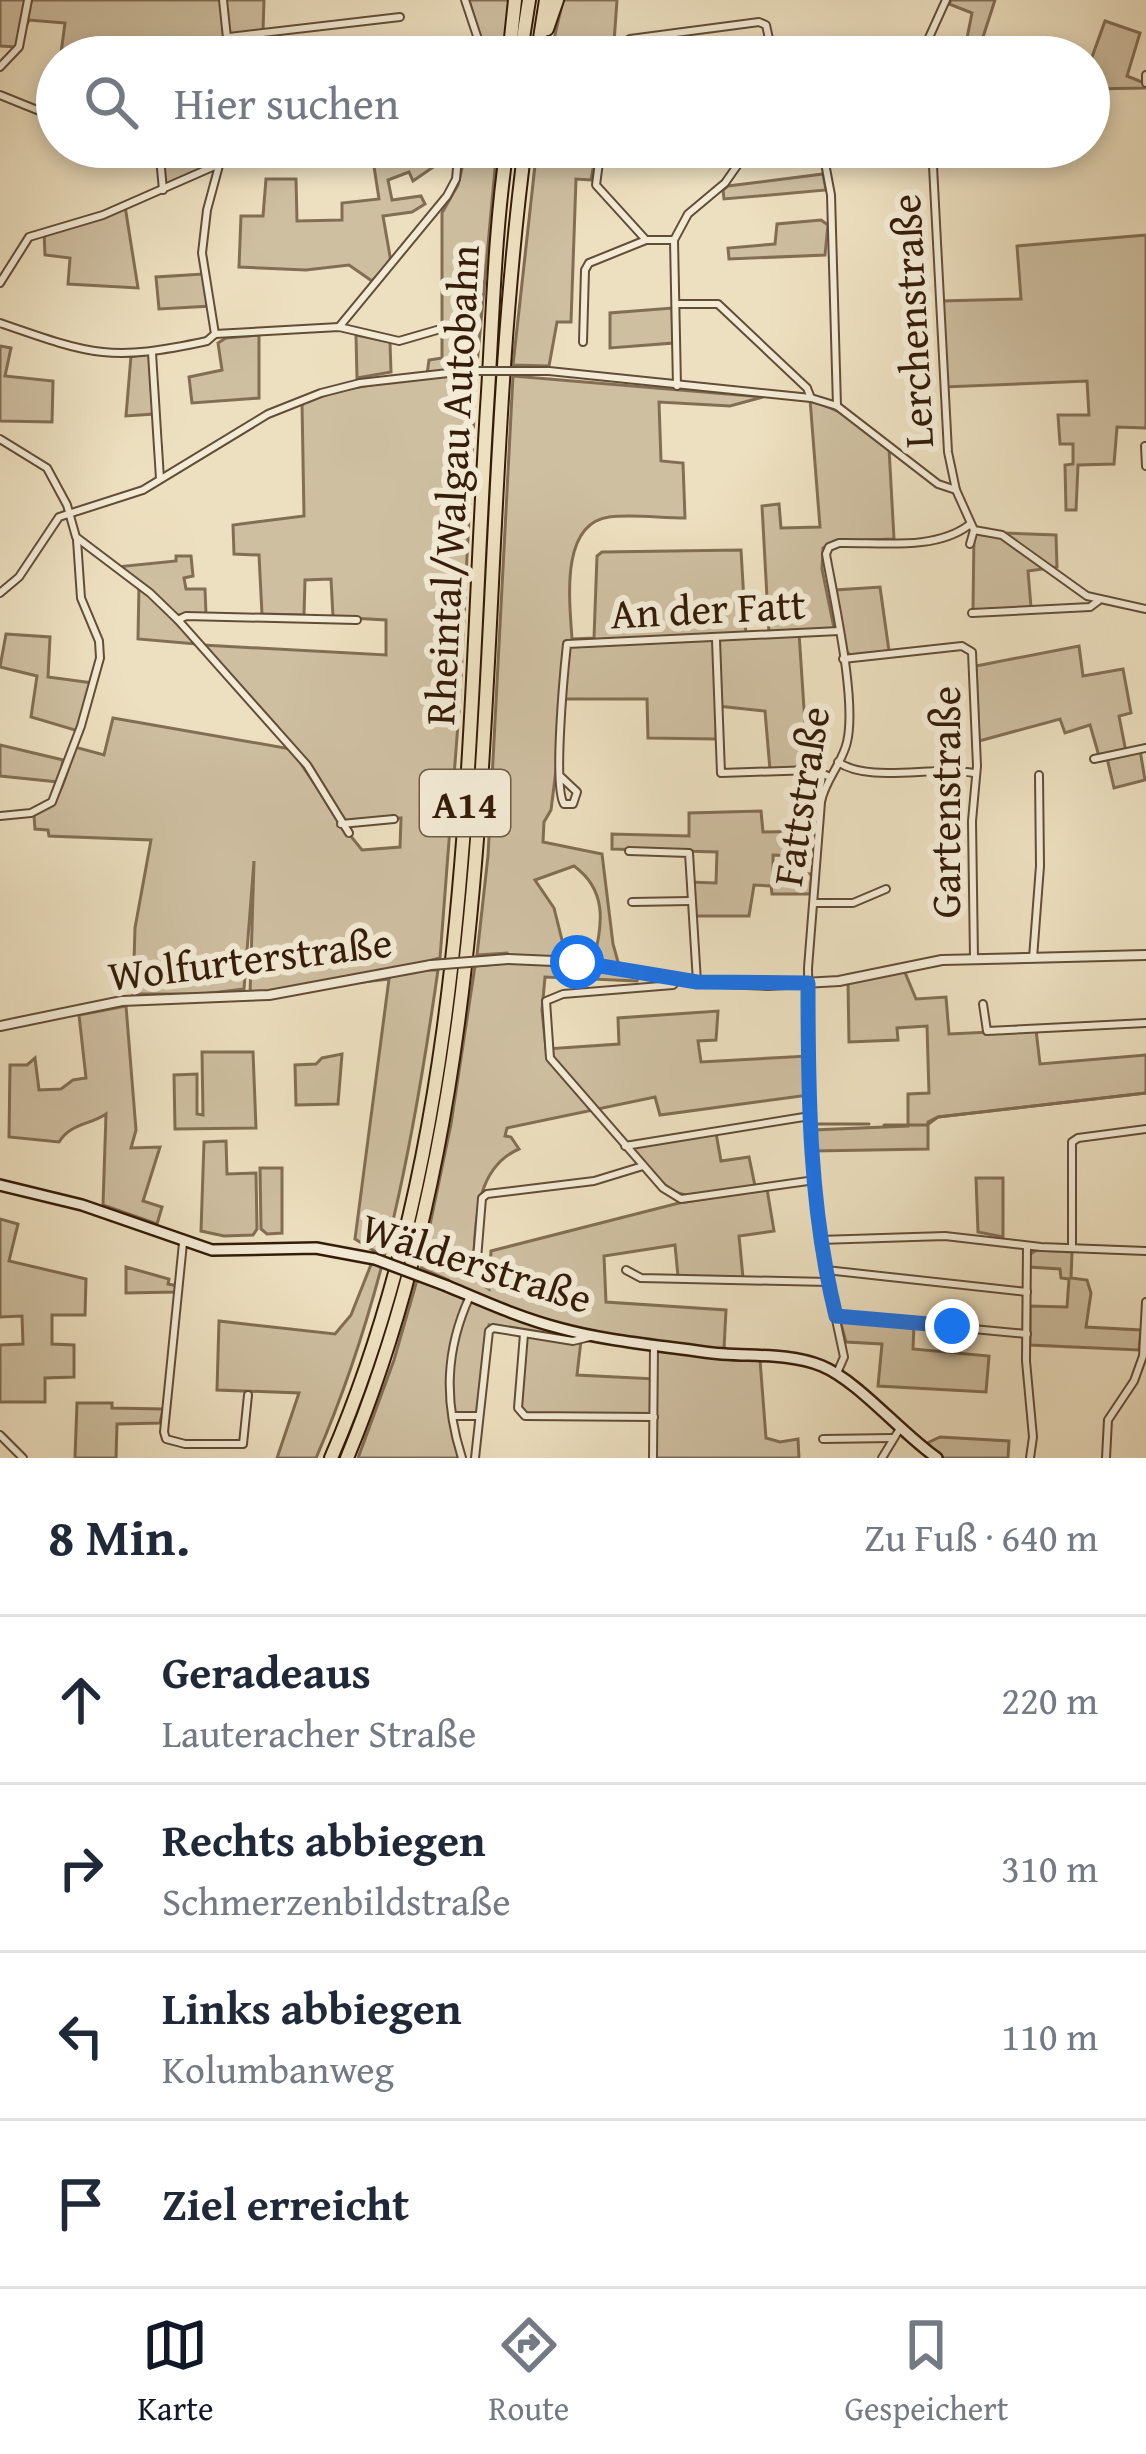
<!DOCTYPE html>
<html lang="de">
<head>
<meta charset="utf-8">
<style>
	body { margin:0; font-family:"Gentium Book Plus",serif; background:#f6f6f7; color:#1f2937 }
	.stop { position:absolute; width:36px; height:36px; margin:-27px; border:9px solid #1a73e8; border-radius:50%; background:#fff }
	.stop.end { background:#1a73e8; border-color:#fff; box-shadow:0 3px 12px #0008 }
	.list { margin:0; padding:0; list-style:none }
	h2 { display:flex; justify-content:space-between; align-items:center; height:156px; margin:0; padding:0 48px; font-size:51px }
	h2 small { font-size:39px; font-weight:400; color:#747a83 }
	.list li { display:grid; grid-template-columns:78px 1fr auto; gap:36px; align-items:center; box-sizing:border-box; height:168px; padding:0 48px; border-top:3px solid #e0e1e3 }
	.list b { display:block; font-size:45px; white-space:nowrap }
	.list p { margin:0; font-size:39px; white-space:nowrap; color:#747a83 }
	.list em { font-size:39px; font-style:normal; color:#747a83 }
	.icon { flex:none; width:66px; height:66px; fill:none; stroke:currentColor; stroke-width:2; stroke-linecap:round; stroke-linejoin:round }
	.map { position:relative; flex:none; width:1146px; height:1458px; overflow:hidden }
	.search { position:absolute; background:#fff; box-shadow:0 6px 18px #0003; left:36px; right:36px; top:36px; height:132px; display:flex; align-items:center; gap:30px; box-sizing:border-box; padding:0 42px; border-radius:66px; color:#747a83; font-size:45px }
	.sheet { height:828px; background:#fff }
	nav { display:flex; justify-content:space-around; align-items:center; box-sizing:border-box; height:168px; border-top:3px solid #e0e1e3; background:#fff; font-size:33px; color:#747a83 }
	nav a { display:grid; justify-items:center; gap:6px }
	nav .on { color:#111827 }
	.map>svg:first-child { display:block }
	.green { fill:#cebfa1; stroke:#826e54; stroke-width:3; fill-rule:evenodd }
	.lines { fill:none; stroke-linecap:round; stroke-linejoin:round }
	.stream { stroke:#7e6951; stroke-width:3 }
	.minor-casing { stroke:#634d36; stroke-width:10 }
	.tertiary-casing { stroke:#634d36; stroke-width:12 }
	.secondary-casing { stroke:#351c08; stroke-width:14 }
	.motorway-casing { stroke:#351c08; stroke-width:16 }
	.minor { stroke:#f3ebd6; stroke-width:6 }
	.tertiary { stroke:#f3ebd6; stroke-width:8 }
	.secondary { stroke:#f3ebd6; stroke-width:9 }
	.motorway { stroke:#ede0c0; stroke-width:12 }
	.minor-bridge-casing { stroke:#634d36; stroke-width:10; stroke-linecap:butt }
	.tertiary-bridge-casing { stroke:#634d36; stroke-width:12; stroke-linecap:butt }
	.secondary-bridge-casing { stroke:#351c08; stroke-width:14; stroke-linecap:butt }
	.minor-bridge { stroke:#f3ebd6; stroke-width:6 }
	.tertiary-bridge { stroke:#f3ebd6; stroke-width:8 }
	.secondary-bridge { stroke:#f3ebd6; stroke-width:9 }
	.route { stroke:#1a73e8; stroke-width:15 }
	.labels { text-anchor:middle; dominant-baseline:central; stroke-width:12; stroke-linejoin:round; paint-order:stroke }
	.shield { fill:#f3ebd6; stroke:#6e5a46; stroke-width:3 }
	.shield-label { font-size:39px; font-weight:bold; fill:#351c08 }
	.street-label { font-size:42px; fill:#351c08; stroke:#f3ebd6 }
</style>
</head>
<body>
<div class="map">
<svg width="1146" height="1458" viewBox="0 0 1146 1458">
	<rect width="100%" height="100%" fill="#ede0c0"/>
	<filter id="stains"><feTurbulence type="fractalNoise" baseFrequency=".00167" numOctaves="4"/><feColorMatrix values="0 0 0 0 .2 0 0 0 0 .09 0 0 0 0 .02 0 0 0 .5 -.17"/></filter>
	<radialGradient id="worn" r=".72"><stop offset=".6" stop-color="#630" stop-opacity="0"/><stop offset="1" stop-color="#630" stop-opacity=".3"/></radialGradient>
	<!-- green -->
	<g class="green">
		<path d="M0 0H264L263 31 228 37 227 57 61 53 65 23 29 20 16 47 0 46Z"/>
		<path d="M469 0H512L506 57H480L481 41Z"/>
		<path d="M563 0H617L613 57H550Z"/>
		<path d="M951 0H995L983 37 1092 57 1105 21 1140 33 1127 76 1142 82 1146 88 1089 89V57H934L936 38H967L972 13 949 4Z"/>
		<path d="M161 147H223L221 162 165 187Z"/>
		<path d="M371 147H456L455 164 439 163 413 181 409 172 388 180 392 200 421 196 425 204 412 212 383 216 391 262 372 281 349 265 306 270 239 267 241 216H263L266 179H296L297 221 342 220V203L379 199Z"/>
		<path d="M467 147H497L477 365 466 366V376H476L460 698 440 958 432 960 430 970H438C414 1138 384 1302 316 1458H277L299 1393 217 1390 219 1321 335 1334 351 1315 376 1252 355 1239 389 979 250 995 254 861 244 989 203 994H133L135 928 151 840 49 836 48 830 35 829 34 815C63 803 66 774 75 747L104 755 113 718 291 749 339 820C311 752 250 699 202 645L386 655V620L333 617 331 579 305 580 304 615 262 614 259 555 234 554 233 525 304 516 302 403 337 391 427 375 429 360 442 358V213L458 185ZM401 818 400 847 362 850 341 824Z"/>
		<path d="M537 147H597L591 180 576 179 571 322H557L549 366 513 365Z"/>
		<path d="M971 147H1063V156L972 165Z"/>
		<path d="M823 174 826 190 724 199 723 190 728 186Z"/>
		<path d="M125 206 138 288 68 284 70 258 45 255 44 231Z"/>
		<path d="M821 220 828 225 825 255 729 259 728 248 775 244 777 224Z"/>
		<path d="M1146 235V428L1117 427 1114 464 1078 465 1076 510H1066L1065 465 1073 464V444H1060L1058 415H1089L1087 381 944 387 941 301 1021 299 1017 246Z"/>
		<path d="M203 274 211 306 159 309 156 277Z"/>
		<path d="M672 308 673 343 610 348V313Z"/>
		<path d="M259 335V398L192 403 189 377 222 370 218 343 226 338Z"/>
		<path d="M356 335 390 342 391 372 357 378Z"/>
		<path d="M0 346 11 348 5 376 53 381 52 422 0 421Z"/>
		<path d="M151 354 154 414 126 416 131 356Z"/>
		<path d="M513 376 763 397 730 406 659 402 661 461 683 463 685 518C660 518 633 514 609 517 559 524 570 604 572 639L594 638 597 556 602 552 741 550 746 636 769 634 762 506 779 504 781 528 820 527 810 399 840 412 889 448 894 539 836 541 823 548 822 569 834 628 799 633 808 769 770 770 765 711 717 706 716 739 648 738 647 699H565L551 810 544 822 543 842 602 854 613 944 620 969 640 973 637 981 545 977 542 1010 546 1049 619 1044 618 1018 718 1011 716 1040 698 1041 701 1062 808 1056 809 1095 660 1115 655 1097 507 1128 505 1136 511 1137 519 1149C470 1170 477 1234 472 1278L489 1289 491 1251 679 1203 767 1189 774 1231 739 1236 743 1278 678 1276 675 1245 604 1256 606 1302 726 1310 724 1349 760 1360 766 1438 780 1442 798 1439 799 1458H654L655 1418 526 1415 520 1407 526 1332 489 1325 478 1415 450 1416 460 1458H358L394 1360 417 1280 446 1291 448 1280 421 1268 451 1124 475 966 508 963 507 953 477 955 488 856ZM574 866C607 890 603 923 594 959L563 944 554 908 535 880ZM582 1332 658 1343 655 1379 577 1375Z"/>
		<path d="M974 532 1056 535 1057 567 1028 571 1031 607 973 610Z"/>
		<path d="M176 556H191L193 576 184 578 186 589H205L206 614 174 615 196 644 138 639 139 584 116 567 176 561Z"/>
		<path d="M880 587 889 651 850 655 845 650 836 590Z"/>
		<path d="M6 634 50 637 48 677 93 683 78 731 31 717 37 676 0 667Z"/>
		<path d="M1079 646 1083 676 1123 669 1131 713 1119 716 1126 752 1140 750 1145 780 1114 788 1107 758 1099 756 1090 725 1065 733 1060 719 979 741 976 666Z"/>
		<path d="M0 745 63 760 59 782 0 776Z"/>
		<path d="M761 811 763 832 815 831 813 856 773 855V873L812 874 810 894H772L771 886 754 885 749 916H693L690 882 716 883 717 852 612 849V834L689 836V813Z"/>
		<path d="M904 970 916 999 946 997 949 1034 1036 1030 1040 1064 1146 1055V1093L938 1117 928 1122V1149L814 1151 813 1130 908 1126V1094L929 1093 927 1026 897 1028 898 1040 849 1042 848 982Z"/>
		<path d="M126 1006 136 1130 131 1148 160 1147 143 1201 162 1207 157 1224 103 1205 106 1114C90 1125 71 1123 59 1142L9 1137 10 1065H27L35 1058 39 1090 61 1089 73 1080 86 1078 79 1015Z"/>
		<path d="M202 1052H253L256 1128 175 1129 174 1075 197 1074V1114L203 1115Z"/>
		<path d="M342 1054 338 1104 296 1105 295 1065 316 1064 322 1058Z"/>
		<path d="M716 1133 721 1161 749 1157 755 1186C674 1200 684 1207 626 1146Z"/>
		<path d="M226 1141 227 1174 256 1173 257 1229 253 1235 224 1236 201 1231 204 1142Z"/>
		<path d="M260 1168H282V1233L267 1234 261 1229Z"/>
		<path d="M976 1178H1003V1237L978 1232Z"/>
		<path d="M0 1219 18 1224 9 1261 86 1279 85 1315H52V1344L74 1345V1377L45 1378V1402H0V1345L23 1344 22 1316 0 1317Z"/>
		<path d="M1037 1250 1072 1252 1071 1278 1087 1280 1091 1293 1086 1327 1141 1330 1139 1350 1030 1345V1306L1067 1307 1069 1279 1061 1278 1060 1269 1029 1267 1030 1254Z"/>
		<path d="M126 1267 169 1279 168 1284 178 1286 177 1292 126 1293Z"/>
		<path d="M846 1318 914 1325 913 1349 989 1356 986 1392 878 1386 882 1344 846 1342 841 1324Z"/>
		<path d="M77 1403H112V1408L163 1409 160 1423 117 1424 116 1458H75Z"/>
		<path d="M940 1437 1009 1441 1008 1458H937L921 1446Z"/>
	</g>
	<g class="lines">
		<!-- stream -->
		<g class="stream">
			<path d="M817 1124H869"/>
			<path d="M884 1125H927L938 1117 1146 1093"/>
		</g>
		<!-- minor casing -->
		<g class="minor-casing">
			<g id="minor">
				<path d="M223 0 229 57"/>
				<path d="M465 0 478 39 477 57"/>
				<path d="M229 37 400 17"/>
				<path d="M616 57 621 45 630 39 759 22 766 25 773 57"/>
				<path d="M895 57 927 42"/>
				<path d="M928 57 927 42 946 0"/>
				<path d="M0 67 19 47 28 0"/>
				<path d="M1146 75V83"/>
				<path d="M0 95 57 118"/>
				<path d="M159 147 163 190"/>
				<path d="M601 147 596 185 646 240H674"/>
				<path d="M822 147 831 195 837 406"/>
				<path d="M932 147 948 452 956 490 974 530 1002 535 1087 596 1146 609"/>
				<path d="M0 283 29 237 103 215 258 147"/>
				<path d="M676 304H718L807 388 811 398"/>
				<path d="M0 323C92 355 110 362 207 341L215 334 339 327 399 341 437 330"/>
				<path d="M339 327 447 196 456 179 459 147"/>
				<path d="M215 334 202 253 207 210 224 147"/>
				<path d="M583 342 585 270 589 263 646 240"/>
				<path d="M152 353 160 479"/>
				<path d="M549 371 811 398 837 406 938 484 956 490"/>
				<path d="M677 386 674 240 688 214 725 183 746 153 762 147"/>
				<path d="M0 439 47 468 67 505 76 537 150 593 178 620 307 765 349 833"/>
				<path d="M1145 446 1146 466"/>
				<path d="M970 544 974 530"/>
				<path d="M0 593 19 577 59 517 143 490 268 414 321 393 360 383 466 371"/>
				<path d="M972 613 1090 607 1098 601"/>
				<path d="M178 620 186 616 357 620"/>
				<path d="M716 640 721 773 813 770 828 776"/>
				<path d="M843 659 962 646 972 652 977 766 972 821 974 958"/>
				<path d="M1094 759 1146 748"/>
				<path d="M838 762C870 784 934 765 974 773"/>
				<path d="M560 776 577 792 573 804H564C553 787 564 672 567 644L839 631"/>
				<path d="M0 816 31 813 52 802 81 726 100 658 99 641 81 598 77 540"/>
				<path d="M341 824 394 819"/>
				<path d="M629 851 689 853 697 982"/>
				<path d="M632 902 690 901"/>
				<path d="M815 903H853L886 889"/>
				<path d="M1033 958 1040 866 1039 775"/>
				<path d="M678 979 673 985 563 994 546 1001 550 1058 663 1188 681 1199 815 1180"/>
				<path d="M983 1004 987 1031 1146 1023"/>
				<path d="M625 1146 810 1116"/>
				<path d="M819 1240 945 1236 1041 1247 1146 1251"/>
				<path d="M183 1243 164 1432 166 1439 185 1444H243L248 1395"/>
				<path d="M1027 1246 1026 1361 1033 1437 1030 1458"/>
				<path d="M1072 1248V1142L1078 1138 1146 1129"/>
				<path d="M482 1270 477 1259 482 1198 487 1194 594 1181 643 1166"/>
				<path d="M626 1270 641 1278 828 1282"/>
				<path d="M826 1270 1027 1292"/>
				<path d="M836 1316 1027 1334"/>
				<path d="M524 1334 518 1408 525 1416 654 1417"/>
				<path d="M837 1373 844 1357 819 1240 810 1116 808 968 821 802C825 780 842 764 847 742 857 700 834 600 826 554L829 547 839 543C879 542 935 551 969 525"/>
				<path d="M453 1416H479"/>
				<path d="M0 1435 23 1458"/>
				<path d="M823 1439 892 1438"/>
				<path d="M462 1458C444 1402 445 1350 470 1296"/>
				<path d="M475 1458 489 1331 493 1328 573 1341 594 1336"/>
				<path d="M653 1458 654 1345"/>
				<path d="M882 1458 899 1430"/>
				<path d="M1106 1458 1108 1420 1134 1381 1143 1356 1146 1302"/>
			</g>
		</g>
		<!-- tertiary casing -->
		<g class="tertiary-casing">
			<g id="tertiary">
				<path d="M508 959 577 962 697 982 768 985 839 981 942 960 1146 955"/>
				<path d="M0 1026 122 1001 269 995 431 965"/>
			</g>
		</g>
		<!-- secondary casing -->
		<g class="secondary-casing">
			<g id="secondary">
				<path d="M0 1185 82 1205 212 1250 316 1248 375 1259"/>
				<path d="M447 1286C483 1301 520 1318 559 1328 606 1341 656 1345 704 1352 743 1358 785 1351 822 1366 858 1381 901 1433 937 1458"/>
			</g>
		</g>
		<!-- motorway casing -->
		<g class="motorway-casing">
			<g id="motorway">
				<path d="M547 29 557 0"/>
				<path d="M509 57 515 0"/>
				<path d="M520 57 529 0"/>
				<path d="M537 57 546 0"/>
				<path d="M331 1458C475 1125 465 747 488 392 493 311 495 228 507 147"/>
				<path d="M347 1458C519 1044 468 582 525 147"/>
			</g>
		</g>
		<!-- minor -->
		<use href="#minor" class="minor"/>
		<!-- tertiary -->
		<use href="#tertiary" class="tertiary"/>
		<!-- secondary -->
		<use href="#secondary" class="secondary"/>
		<!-- motorway -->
		<use href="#motorway" class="motorway"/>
		<!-- minor-bridge casing -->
		<g class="minor-bridge-casing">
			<path id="minor-bridge" d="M466 371H549"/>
		</g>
		<!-- tertiary-bridge casing -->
		<g class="tertiary-bridge-casing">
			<path id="tertiary-bridge" d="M431 965 508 959"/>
		</g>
		<!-- secondary-bridge casing -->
		<g class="secondary-bridge-casing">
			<path id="secondary-bridge" d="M375 1259 447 1286"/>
		</g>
		<!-- minor-bridge -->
		<use href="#minor-bridge" class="minor-bridge"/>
		<!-- tertiary-bridge -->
		<use href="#tertiary-bridge" class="tertiary-bridge"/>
		<!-- secondary-bridge -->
		<use href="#secondary-bridge" class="secondary-bridge"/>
	</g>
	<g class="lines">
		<!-- route -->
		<path class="route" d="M577 962 697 982 808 983C808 1095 809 1207 836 1316L952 1326"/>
	</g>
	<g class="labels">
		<!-- shield labels -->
		<rect class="shield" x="420" y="770" width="90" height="66" rx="9"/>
		<g class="shield-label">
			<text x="465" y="803">A14</text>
		</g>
		<!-- street labels -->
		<g class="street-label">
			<text transform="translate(911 321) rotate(-93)">Lerchenstraße</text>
			<text transform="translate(451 485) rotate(-87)">Rheintal/Walgau Autobahn</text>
			<text transform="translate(708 608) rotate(-3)">An der Fatt</text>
			<text transform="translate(800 796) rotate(-81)">Fattstraße</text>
			<text transform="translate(944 802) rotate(-90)">Gartenstraße</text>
			<text transform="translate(250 958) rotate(-7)">Wolfurterstraße</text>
			<text transform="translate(477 1262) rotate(18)">Wälderstraße</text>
		</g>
	</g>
	<rect width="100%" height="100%" filter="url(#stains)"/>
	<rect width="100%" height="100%" fill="url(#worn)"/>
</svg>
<div class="stop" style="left:577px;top:962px"></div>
<div class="stop end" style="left:952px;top:1326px"></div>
<div class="search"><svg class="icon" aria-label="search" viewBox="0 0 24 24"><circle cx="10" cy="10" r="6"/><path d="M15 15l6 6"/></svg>Hier suchen</div>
</div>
<section class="sheet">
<h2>8 Min.<small>Zu Fuß · 640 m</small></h2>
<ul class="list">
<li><svg class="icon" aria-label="ahead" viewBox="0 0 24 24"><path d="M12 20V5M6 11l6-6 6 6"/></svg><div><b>Geradeaus</b><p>Lauteracher Straße</p></div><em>220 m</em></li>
<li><svg class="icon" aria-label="right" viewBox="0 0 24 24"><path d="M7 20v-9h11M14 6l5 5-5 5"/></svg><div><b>Rechts abbiegen</b><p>Schmerzenbildstraße</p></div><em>310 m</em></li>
<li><svg class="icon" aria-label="left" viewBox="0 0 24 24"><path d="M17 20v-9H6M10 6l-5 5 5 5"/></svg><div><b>Links abbiegen</b><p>Kolumbanweg</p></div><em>110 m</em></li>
<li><svg class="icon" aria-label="arrive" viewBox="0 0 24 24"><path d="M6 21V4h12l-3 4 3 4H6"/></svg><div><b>Ziel erreicht</b></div></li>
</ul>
</section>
<nav>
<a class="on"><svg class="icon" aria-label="map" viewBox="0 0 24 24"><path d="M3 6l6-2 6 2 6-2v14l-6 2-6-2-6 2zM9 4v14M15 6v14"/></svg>Karte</a>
<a><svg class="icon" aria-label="directions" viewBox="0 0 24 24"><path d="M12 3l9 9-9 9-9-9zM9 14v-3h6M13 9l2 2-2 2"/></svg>Route</a>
<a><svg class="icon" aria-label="saved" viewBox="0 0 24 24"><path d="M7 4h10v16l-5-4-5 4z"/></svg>Gespeichert</a>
</nav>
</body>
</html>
